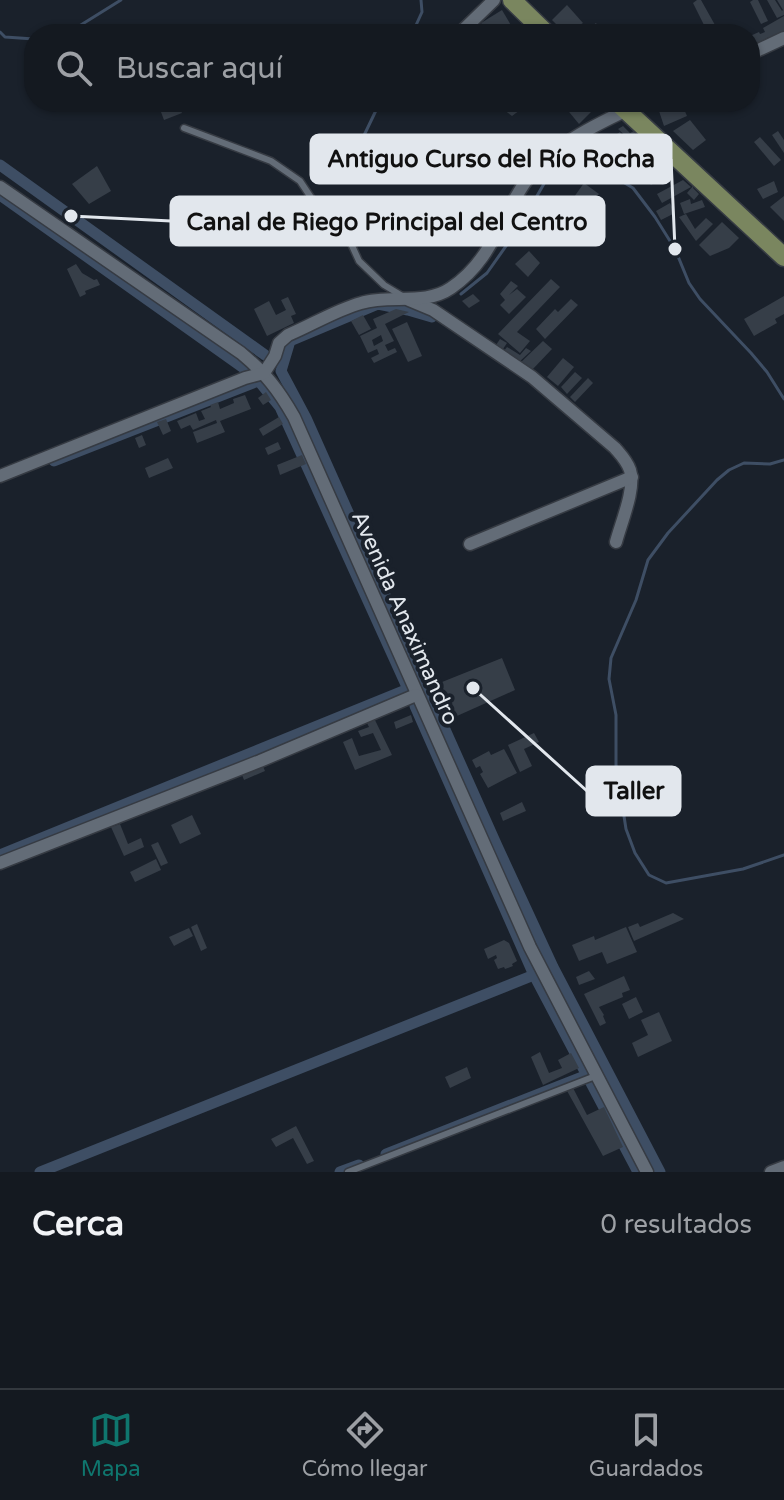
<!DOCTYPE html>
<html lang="es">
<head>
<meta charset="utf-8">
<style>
	body { margin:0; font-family:"Varela Round",sans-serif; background:#1d2229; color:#f1f3f6 }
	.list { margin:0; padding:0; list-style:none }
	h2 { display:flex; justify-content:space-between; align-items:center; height:104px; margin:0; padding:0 32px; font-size:34px }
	h2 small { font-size:26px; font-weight:400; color:#9da0a5 }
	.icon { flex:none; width:44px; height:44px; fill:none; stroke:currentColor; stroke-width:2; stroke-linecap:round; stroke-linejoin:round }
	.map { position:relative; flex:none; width:784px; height:1172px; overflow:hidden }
	.search { position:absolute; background:#141920; box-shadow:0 2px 6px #0004; left:24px; right:24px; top:24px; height:88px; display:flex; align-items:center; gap:20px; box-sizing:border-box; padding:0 28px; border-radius:32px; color:#9da0a5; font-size:30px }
	.sheet { height:216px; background:#141920 }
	nav { display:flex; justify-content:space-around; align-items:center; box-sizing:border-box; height:112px; border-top:2px solid #33383e; background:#141920; font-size:22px; color:#9da0a5 }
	nav a { display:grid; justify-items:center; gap:4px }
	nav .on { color:#0f766e }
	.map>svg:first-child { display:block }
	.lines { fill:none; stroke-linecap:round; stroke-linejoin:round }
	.stream { stroke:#3e4e64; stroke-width:3 }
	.canal { stroke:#3e4e64; stroke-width:11 }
	.building { fill:#363e48; fill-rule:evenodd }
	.lane-casing { stroke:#363b43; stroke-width:9 }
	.street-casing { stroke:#363b43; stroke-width:15 }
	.secondary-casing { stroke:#363b43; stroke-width:21 }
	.lane { stroke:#636c77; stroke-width:6 }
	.street { stroke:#636c77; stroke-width:12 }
	.secondary { stroke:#7a865f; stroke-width:18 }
	.labels { text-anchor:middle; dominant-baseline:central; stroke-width:8; stroke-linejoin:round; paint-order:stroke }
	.street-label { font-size:22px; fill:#e2e7ed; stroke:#1a212b }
	.leader { fill:none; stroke:#e2e7ed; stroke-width:3 }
	.callout-dot { fill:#e2e7ed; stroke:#1a212b; stroke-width:3 }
	.callout { fill:#e2e7ed; stroke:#e2e7ed; stroke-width:3 }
	.callout-label { font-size:24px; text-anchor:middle; font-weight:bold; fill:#111 }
</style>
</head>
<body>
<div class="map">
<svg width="784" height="1172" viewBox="0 0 784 1172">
	<rect width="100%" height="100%" fill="#1a212b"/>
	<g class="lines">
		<!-- stream -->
		<g class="stream">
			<path d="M0 32 5 37 34 39"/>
			<path d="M59 34 76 28 121 0"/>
			<path d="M412 34 422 12 421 0"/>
			<path d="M347 171 380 102"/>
			<path d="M461 294 487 273 518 229 545 182 557 172 573 168 608 173 633 188 655 217 675 249 689 283 700 299 751 353 767 372 784 399"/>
			<path d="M784 460 770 464 744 463 729 470 717 480 668 533 648 560 636 600 611 658 609 679 616 715V765L626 829 635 853 649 875 666 883 743 869 784 855"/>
		</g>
		<!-- canal -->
		<g class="canal">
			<path d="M0 165 265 355"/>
			<path d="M0 195 245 369"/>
			<path d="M432 317 408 310 378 304 290 341 281 371 306 418 497 846 553 967 660 1172"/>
			<path d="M54 461 258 381"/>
			<path d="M415 706 534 975 638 1172"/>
			<path d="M0 855 408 689 280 407 258 380"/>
			<path d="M386 1154 587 1075"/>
			<path d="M40 1172 534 975"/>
			<path d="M340 1172 359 1165"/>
		</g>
	</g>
	<!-- building -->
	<g class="building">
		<path d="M697 0H701L715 25 709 30 716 26 721 34H691L704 25 693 3Z"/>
		<path d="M753 0H758L768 21 761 24 750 2Z"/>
		<path d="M767 0H775L782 11 783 10 777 0H784V15L777 18Z"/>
		<path d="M567 5 583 23 566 34 552 20Z"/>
		<path d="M502 10 512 27 500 34H488L481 23Z"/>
		<path d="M784 16V32L775 35 776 37 770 40 769 37 754 45 750 36 759 32 760 34 765 32 763 28Z"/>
		<path d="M596 23 603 34H580Z"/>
		<path d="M680 26 685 34H666Z"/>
		<path d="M139 102H156L143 110Z"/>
		<path d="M160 102H177L182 113 164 120 158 104Z"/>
		<path d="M505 102H531L512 116 499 106Z"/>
		<path d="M576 102H583L591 112 579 124 565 107Z"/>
		<path d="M671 102H681L687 116 664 126 658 108Z"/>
		<path d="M690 120 706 140 693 150 673 131Z"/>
		<path d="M623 126 630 133 634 131 637 137 630 140 618 129Z"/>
		<path d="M778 131 784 140V153L772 135Z"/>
		<path d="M620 132 627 143 618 149 615 144 611 147 612 149 593 160 584 146 604 135 609 144 612 143 610 139Z"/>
		<path d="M760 137 781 160 774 166 754 142Z"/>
		<path d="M654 159 669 174 651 185 637 169Z"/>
		<path d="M97 166 111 191 89 204 72 184Z"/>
		<path d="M683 180 691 187 662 203 657 194Z"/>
		<path d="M774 181 778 192 763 199 757 189Z"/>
		<path d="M584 183 599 194 583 214 569 204Z"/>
		<path d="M693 186V188L699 194 694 200 687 193Z"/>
		<path d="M476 196 485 213 482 215 484 219 465 229 459 217 463 215 459 205Z"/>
		<path d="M784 196V221L770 207Z"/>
		<path d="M690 199 691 204 702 200 705 207 684 214 680 203Z"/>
		<path d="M670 203 675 213 661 220 656 211Z"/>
		<path d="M686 214 695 229 706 218 713 224 696 241 679 217Z"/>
		<path d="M722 222 739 238 729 248 710 256 699 245Z"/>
		<path d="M529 251 540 263 528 277 515 264Z"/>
		<path d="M76 264 82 273 94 280 97 279 100 285 85 291 86 294 80 297 67 269Z"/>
		<path d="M551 279 560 287 517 332 530 341 520 353 498 334Z"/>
		<path d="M511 281 518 286 509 295 517 289 526 297 509 314 500 305 505 300 500 294Z"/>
		<path d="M473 294 480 301 469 308 462 301Z"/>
		<path d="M784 296V314L775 319 777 323 754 336 744 319Z"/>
		<path d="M288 297 296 314 291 316 294 323 267 336 254 309 269 301 276 315 286 310 281 300Z"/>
		<path d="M571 299 578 305 545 339 536 329 555 309 558 312Z"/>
		<path d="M396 309 409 312 385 324 394 341 385 345 388 351 395 348 397 352 374 363 371 358 379 354 377 349 368 353 360 336 377 328 373 319ZM381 335 383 341 374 346 372 340Z"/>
		<path d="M363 315 371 329 359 335 351 321Z"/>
		<path d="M407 322 422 356 408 362 392 329Z"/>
		<path d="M500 339 507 343 501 352 494 348Z"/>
		<path d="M543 341 552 349 531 371 519 364Z"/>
		<path d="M507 347 520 355 526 348 531 351 518 363 503 352Z"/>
		<path d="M563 358 574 367 558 386 547 377Z"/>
		<path d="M575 372 582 378 567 394 561 387Z"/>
		<path d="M588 378 593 383 575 402 570 397Z"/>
		<path d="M266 392 271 400 263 405 258 398Z"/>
		<path d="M245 395 251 409 220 421 225 432 197 443 193 432 217 423 216 420 193 430 190 425 181 429 177 421 196 413 199 421 205 419 201 411 211 407 210 405 218 402 220 409 234 403 233 399Z"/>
		<path d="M279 417 283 424 263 436 259 429Z"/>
		<path d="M166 419 171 431 163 435 157 422Z"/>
		<path d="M142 435 146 445 139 448 135 438Z"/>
		<path d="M278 442 281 449 268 455 265 448Z"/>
		<path d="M302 455 306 464 280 475 277 465Z"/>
		<path d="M168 458 173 468 149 478 145 468Z"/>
		<path d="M502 658 515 690 448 720 432 686Z"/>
		<path d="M411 715 413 722 396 729 394 722Z"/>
		<path d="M373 716 392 755 355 770 343 742 352 738 359 756 381 750 373 733 361 737 358 731 369 727 365 719Z"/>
		<path d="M534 733 539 742 524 749 532 766 520 772 508 745Z"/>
		<path d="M504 749 517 773 488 788 480 774 483 772 480 766 476 768 472 760 489 751 491 755Z"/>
		<path d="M261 762 265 771 244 780 240 770Z"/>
		<path d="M522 802 526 811 503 821 500 813Z"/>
		<path d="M192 815 201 834 180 844 171 825Z"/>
		<path d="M120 824 128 844 141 838 144 847 124 856 111 827Z"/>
		<path d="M158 842 168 863 161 866 151 845Z"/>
		<path d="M156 859 161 870 135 882 130 872Z"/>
		<path d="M673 913 684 919 634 941 628 927 638 923 640 927Z"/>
		<path d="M197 924 207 948 201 951 191 927Z"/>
		<path d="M626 927 637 952 607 964 602 952 579 961 572 945 594 936 595 940Z"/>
		<path d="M189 928 193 936 174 946 169 937Z"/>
		<path d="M504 940 509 943 517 961 512 964 513 966 505 969 504 967 498 969 494 960 497 958 496 955 488 959 484 949Z"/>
		<path d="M589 971 595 979 579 985 576 977Z"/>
		<path d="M624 976 630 990 622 993 623 997 599 1007 604 1015 603 1016 606 1023 600 1026 584 994Z"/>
		<path d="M636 997 643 1012 629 1019 622 1004Z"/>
		<path d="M659 1012 672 1041 638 1057 632 1043 648 1035 641 1020Z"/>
		<path d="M540 1052 549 1073 562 1068 558 1060 571 1053 579 1068 543 1085 531 1057Z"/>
		<path d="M467 1067 471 1078 450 1088 445 1077Z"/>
		<path d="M572 1086 587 1115 604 1107 623 1147 603 1156 566 1089Z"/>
		<path d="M296 1126 314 1161 307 1164 293 1138 276 1147 271 1139Z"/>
	</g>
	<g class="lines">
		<!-- lane casing -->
		<g class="lane-casing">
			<g id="lane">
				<path d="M184 128 271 161 300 181 312 199 338 215 359 261 384 285 404 297"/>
				<path d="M348 1172 598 1075"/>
			</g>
		</g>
		<!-- street casing -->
		<g class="street-casing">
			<g id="street">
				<path d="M459 34 494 0"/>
				<path d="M750 54 784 38"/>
				<path d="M0 187 241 353C266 374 278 389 294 417L530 947 647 1172"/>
				<path d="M409 300 433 310 532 377 615 448C621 455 627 461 630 470 636 488 621 523 616 542"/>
				<path d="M0 476 245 378 264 373 275 356 279 343 288 335C312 325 336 310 361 303 390 294 425 306 451 288 491 261 499 221 524 184 551 144 601 122 644 102"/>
				<path d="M470 544 632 477"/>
				<path d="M0 863 260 761 416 695"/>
				<path d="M771 1172 784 1167"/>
			</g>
		</g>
		<!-- secondary casing -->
		<g class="secondary-casing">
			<g id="secondary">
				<path d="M512 0 547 34"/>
				<path d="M617 102 784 257"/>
			</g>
		</g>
		<!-- lane -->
		<use href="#lane" class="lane"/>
		<!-- street -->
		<use href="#street" class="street"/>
		<!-- secondary -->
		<use href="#secondary" class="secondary"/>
	</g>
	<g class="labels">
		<!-- street labels -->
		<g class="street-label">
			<text transform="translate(405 618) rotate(66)">Avenida Anaximandro</text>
		</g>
	</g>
	<!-- callouts -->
	<path class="leader" d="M675 249L671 159M71 216L171 221M473 688L587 791"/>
	<g class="callout-dot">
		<circle cx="675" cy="249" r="8"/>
		<circle cx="71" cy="216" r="8"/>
		<circle cx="473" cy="688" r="8"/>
	</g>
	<g class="callout">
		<rect x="311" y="135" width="360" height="48" rx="8"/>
		<rect x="171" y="197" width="433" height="48" rx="8"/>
		<rect x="587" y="767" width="93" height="48" rx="8"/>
	</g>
	<g class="callout-label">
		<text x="491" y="167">Antiguo Curso del Río Rocha</text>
		<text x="387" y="230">Canal de Riego Principal del Centro</text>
		<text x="634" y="799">Taller</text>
	</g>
</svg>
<div class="search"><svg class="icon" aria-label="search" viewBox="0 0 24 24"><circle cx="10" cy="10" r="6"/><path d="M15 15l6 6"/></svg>Buscar aquí</div>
</div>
<section class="sheet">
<h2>Cerca<small>0 resultados</small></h2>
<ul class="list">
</ul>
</section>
<nav>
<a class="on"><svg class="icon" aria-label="map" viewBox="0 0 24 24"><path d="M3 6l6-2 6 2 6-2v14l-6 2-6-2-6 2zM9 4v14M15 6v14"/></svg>Mapa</a>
<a><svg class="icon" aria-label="directions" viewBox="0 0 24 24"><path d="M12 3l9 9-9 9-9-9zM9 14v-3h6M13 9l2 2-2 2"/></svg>Cómo llegar</a>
<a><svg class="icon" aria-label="saved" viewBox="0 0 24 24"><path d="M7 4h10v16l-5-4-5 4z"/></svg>Guardados</a>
</nav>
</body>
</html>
